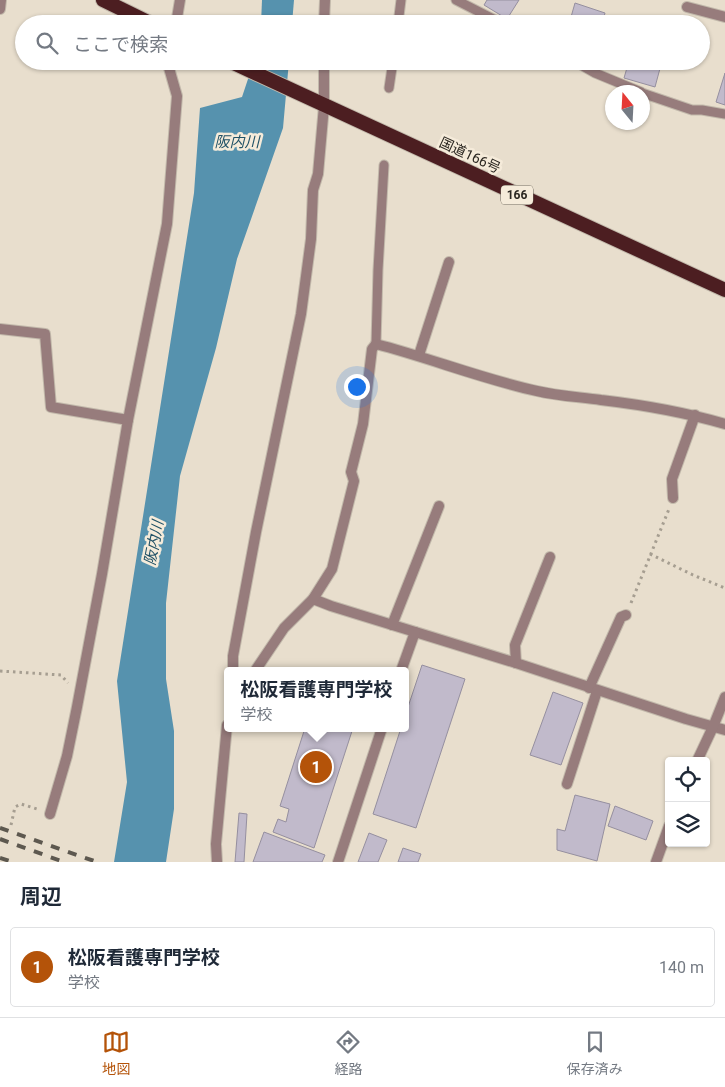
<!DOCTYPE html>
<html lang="ja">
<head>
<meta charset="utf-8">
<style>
	body { margin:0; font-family:Roboto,"Noto Sans JP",sans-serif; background:#f2f2f3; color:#1f2937 }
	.controls { position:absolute; right:15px; bottom:15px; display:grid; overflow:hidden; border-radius:5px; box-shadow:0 1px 4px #0004 }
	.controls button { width:45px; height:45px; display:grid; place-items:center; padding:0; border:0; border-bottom:1px solid #e0e1e3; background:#fff; color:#1f2937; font:25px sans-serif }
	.compass { position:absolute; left:605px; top:85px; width:45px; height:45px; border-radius:50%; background:#fff; box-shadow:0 1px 4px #0004; rotate:342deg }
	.you { position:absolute; left:356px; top:386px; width:18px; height:18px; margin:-12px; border:4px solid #fff; border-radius:50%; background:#1a73e8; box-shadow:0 0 0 8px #1a73e833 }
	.badge { display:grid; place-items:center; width:32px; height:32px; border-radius:50%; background:#b45309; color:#fff; font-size:16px; font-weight:700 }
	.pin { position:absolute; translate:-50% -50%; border:2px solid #fff; box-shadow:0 1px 5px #0006 }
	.popup { position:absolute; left:224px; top:667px; width:185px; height:65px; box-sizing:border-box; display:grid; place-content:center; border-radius:5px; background:#fff; filter:drop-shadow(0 1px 4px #0005); font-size:16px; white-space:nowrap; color:#747a83 }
	.popup b { font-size:19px; color:#1f2937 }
	.popup::after { content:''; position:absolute; left:50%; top:100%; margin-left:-10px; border:10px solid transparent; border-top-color:#fff }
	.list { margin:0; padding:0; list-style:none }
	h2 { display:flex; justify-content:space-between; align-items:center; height:65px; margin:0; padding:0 20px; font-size:21px }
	h2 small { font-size:16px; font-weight:400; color:#747a83 }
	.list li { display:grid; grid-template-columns:32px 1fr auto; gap:15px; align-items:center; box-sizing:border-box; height:80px; margin:0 10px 10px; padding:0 10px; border:1px solid #e0e1e3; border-radius:5px }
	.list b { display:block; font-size:19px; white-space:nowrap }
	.list p { margin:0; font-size:16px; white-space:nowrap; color:#747a83 }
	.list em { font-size:16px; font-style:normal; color:#747a83 }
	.icon { flex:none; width:28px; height:28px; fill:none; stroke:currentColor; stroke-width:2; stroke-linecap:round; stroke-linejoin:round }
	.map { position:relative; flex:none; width:725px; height:862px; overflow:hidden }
	.search { position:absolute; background:#fff; box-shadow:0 1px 4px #0004; left:15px; right:15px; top:15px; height:55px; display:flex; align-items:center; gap:12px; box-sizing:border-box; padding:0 18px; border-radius:28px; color:#747a83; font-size:19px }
	.sheet { height:155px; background:#fff }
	nav { display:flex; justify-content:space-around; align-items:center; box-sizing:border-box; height:70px; border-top:1px solid #e0e1e3; background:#fff; font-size:14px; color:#747a83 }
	nav a { display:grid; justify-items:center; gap:2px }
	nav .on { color:#b45309 }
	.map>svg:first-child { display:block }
	.water { fill:#5692ae }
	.building { fill:#c1bacb; stroke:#958f9f }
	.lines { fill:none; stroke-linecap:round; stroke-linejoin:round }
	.service-casing { stroke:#c2b9ab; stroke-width:11 }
	.minor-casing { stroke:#c2b9ab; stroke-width:12 }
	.trunk-casing { stroke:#c2b9ab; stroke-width:16 }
	.path { stroke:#a69e91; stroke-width:3; stroke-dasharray:2.5 4; stroke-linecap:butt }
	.service { stroke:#977c7c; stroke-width:9 }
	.minor { stroke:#977c7c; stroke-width:10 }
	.trunk { stroke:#4c1e21; stroke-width:14 }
	.rail { stroke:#5d584f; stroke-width:4; stroke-dasharray:9 9; stroke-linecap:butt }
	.labels { text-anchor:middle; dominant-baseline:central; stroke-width:5; stroke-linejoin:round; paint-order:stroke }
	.shield { fill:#f5ebda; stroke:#686258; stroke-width:1 }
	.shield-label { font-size:12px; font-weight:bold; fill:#2b2721 }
	.street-label { font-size:14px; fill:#2b2721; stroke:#f5ebda }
	.water-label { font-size:15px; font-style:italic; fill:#215267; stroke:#f5ebda }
</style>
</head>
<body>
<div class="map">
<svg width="725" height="862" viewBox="0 0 725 862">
	<rect width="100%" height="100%" fill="#e8decd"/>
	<!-- water -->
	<g class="water">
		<path d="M262 0H294L292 24H261Z"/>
		<path d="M254 61H289L283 128 237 259 216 348 180 476 166 603V679L174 731V809L166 862H114L127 782 117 681 194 193 200 108 242 97Z"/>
	</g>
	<!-- building -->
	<g class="building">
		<path d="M487 0H519L507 19 484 5Z"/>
		<path d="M575 3 605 13 602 24H569Z"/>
		<path d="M629 61H662L655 87 624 78Z"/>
		<path d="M725 73V105L716 102Z"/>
		<path d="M422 665 465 679 416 828 373 814 401 728H405V716Z"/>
		<path d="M553 692 583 703 561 765 530 755Z"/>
		<path d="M305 728H353L314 848 273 832 278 819 286 822 289 809 280 806Z"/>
		<path d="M575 795 610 804 597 861 557 850V829L565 831Z"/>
		<path d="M615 806 653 821 646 840 608 826Z"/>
		<path d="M239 813 247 814 244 862H235Z"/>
		<path d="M264 832 325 855 322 862H253Z"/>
		<path d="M369 833 387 840 378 862H358Z"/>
		<path d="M403 848 421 854 418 862H398Z"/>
	</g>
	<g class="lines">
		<!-- service casing -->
		<g class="service-casing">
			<g id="service">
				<path d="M456 0 503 24"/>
				<path d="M398 24 401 0"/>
				<path d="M574 61 595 73 641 92"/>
				<path d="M389 88 393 61"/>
				<path d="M642 93 692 110H702L725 114"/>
				<path d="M376 344 378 270 384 165"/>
			</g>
		</g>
		<!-- minor casing -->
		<g class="minor-casing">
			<g id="minor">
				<path d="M687 7 725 17"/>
				<path d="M0 9 1 0"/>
				<path d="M176 24 180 0"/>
				<path d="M324 24 325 0"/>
				<path d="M0 329 45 334 51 407 128 420"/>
				<path d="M419 355 449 262"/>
				<path d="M673 498 672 479 695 415"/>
				<path d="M313 599 331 606 516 663 686 719 725 730"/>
				<path d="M392 625 439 506"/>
				<path d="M516 663 515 645 550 557"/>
				<path d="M233 671V656L256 532 301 314 311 239 313 190 318 174 324 106V61"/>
				<path d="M255 671 284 628 313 599 332 569 354 481 351 472 363 424 372 349 376 344C430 358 482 379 537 391 558 396 580 397 601 400 644 405 684 412 725 424"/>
				<path d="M401 671 415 632"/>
				<path d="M589 688 621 617 626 615"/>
				<path d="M697 761 713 727 725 697"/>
				<path d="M567 784 597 691"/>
				<path d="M50 814 67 756 77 707 102 574 128 420 167 224 177 96 169 68 170 61"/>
				<path d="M217 862 216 844 227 725"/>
				<path d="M338 862 382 728"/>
				<path d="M656 862 669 826"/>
			</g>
		</g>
		<!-- trunk casing -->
		<g class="trunk-casing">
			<g id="trunk">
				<path d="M103 0 152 24"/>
				<path d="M229 61 725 290"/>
			</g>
		</g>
		<!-- path -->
		<g class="path">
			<path d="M650 554 693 575 725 588"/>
			<path d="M631 603 669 509"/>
			<path d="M0 671 61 675 68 683"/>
			<path d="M11 825 15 807 21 804 37 809"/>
		</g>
		<!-- service -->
		<use href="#service" class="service"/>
		<!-- minor -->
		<use href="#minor" class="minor"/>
		<!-- trunk -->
		<use href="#trunk" class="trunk"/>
		<!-- rail -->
		<g class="rail">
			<path d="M0 828 97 862"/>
			<path d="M0 839 64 862"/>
			<path d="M0 858 13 862"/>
		</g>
	</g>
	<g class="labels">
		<!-- shield labels -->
		<rect class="shield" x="501" y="185.5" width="32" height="19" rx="4"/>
		<g class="shield-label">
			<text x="517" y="195">166</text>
		</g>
		<!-- street labels -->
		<g class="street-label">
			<text transform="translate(470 155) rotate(25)">国道166号</text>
		</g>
		<!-- water labels -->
		<g class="water-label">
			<text x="237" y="142">阪内川</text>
			<text transform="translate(154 543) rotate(-79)">阪内川</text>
		</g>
	</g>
</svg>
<div class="controls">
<button><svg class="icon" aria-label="locate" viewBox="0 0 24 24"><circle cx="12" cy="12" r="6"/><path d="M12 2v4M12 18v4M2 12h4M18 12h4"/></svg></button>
<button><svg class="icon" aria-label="layers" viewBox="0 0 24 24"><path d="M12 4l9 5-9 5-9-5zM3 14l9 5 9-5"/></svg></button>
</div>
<svg class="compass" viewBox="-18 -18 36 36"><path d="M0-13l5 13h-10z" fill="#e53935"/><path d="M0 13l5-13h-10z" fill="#747a83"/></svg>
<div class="you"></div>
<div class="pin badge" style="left:316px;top:767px">1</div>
<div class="popup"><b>松阪看護専門学校</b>学校</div>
<div class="search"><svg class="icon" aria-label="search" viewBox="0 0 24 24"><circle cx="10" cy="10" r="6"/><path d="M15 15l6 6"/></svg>ここで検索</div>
</div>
<section class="sheet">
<h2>周辺<small></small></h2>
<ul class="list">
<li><span class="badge">1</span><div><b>松阪看護専門学校</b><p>学校</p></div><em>140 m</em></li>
</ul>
</section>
<nav>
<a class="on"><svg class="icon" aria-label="map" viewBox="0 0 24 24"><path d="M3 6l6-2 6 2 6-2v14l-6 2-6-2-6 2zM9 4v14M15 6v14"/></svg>地図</a>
<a><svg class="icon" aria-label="directions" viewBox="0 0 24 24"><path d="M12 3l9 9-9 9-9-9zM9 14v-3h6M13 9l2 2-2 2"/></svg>経路</a>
<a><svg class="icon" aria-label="saved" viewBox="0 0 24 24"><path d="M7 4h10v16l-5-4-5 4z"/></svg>保存済み</a>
</nav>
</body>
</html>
